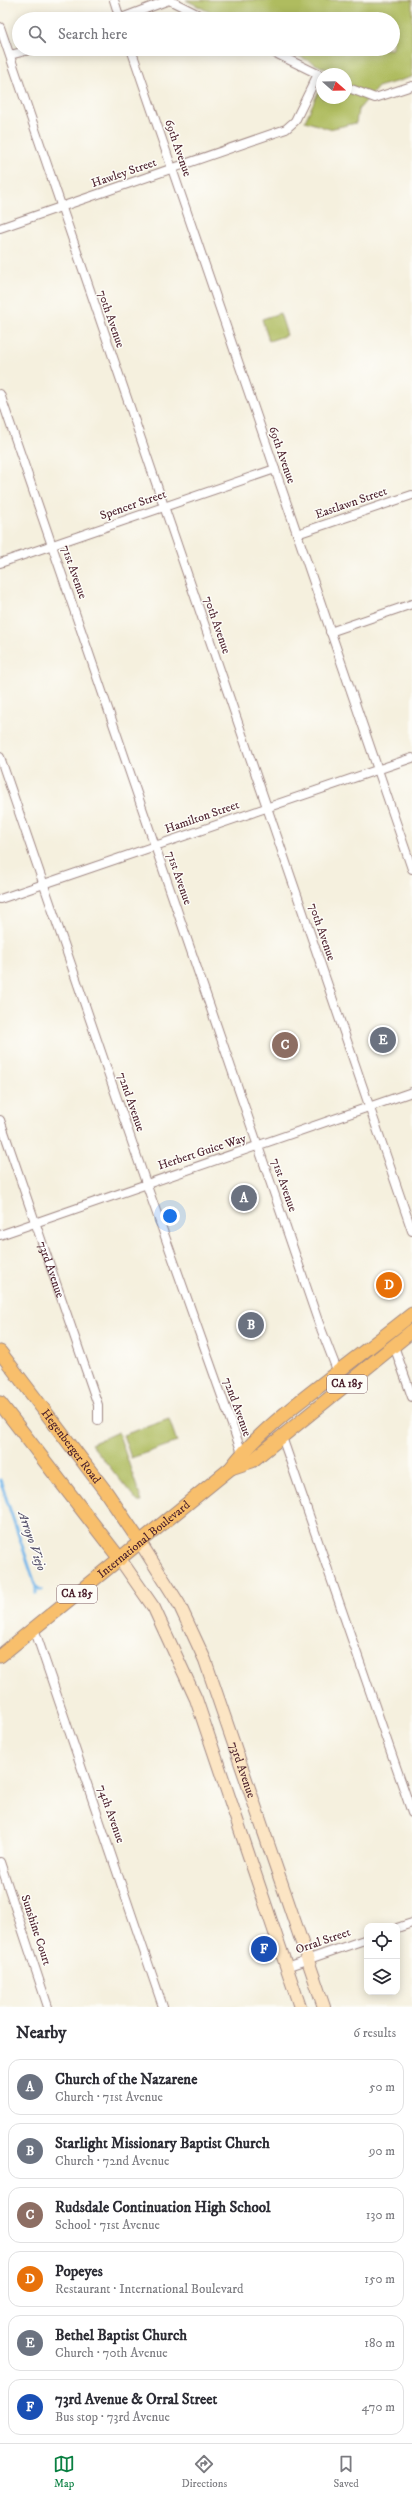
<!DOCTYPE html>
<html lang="en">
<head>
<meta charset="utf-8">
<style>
	body { margin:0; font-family:"IM FELL DW Pica",serif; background:#f2f2f3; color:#2b2b33 }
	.controls { position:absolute; right:12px; bottom:12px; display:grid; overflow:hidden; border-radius:8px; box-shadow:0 2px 10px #0003 }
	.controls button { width:36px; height:36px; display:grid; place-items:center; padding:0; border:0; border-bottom:1px solid #e1e1e2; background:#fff; color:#2b2b33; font:20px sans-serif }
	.compass { position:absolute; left:316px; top:68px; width:36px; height:36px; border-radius:50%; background:#fff; box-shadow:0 2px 10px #0003; rotate:110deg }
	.you { position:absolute; left:170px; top:1216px; width:14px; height:14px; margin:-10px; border:3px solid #fff; border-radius:50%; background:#1a73e8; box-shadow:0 0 0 6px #1a73e833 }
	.badge { display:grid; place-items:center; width:26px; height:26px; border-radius:50%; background:#0b8043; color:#fff; font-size:13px; font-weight:700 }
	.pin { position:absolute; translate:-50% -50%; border:2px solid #fff; box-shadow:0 1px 4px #0006 }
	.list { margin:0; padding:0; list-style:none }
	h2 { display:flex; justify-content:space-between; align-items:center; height:52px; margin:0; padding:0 16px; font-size:17px }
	h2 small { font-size:13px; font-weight:400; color:#7c7c81 }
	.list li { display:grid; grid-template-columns:26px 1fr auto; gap:12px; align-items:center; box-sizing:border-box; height:56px; margin:0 8px 8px; padding:0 8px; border:1px solid #e1e1e2; border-radius:12px }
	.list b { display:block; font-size:15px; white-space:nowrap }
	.list p { margin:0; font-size:13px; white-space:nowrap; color:#7c7c81 }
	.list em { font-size:13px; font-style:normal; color:#7c7c81 }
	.icon { flex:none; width:22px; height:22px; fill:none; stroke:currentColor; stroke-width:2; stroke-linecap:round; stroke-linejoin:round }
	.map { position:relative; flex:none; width:412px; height:2007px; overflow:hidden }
	.search { position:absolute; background:#fff; box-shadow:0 2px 10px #0003; left:12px; right:12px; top:12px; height:44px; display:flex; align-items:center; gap:10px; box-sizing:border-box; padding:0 14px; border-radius:22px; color:#7c7c81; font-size:15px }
	.sheet { height:436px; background:#fff }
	nav { display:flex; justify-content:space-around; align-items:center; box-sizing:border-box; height:56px; border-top:1px solid #e1e1e2; background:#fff; font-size:11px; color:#7c7c81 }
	nav a { display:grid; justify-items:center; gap:2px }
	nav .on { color:#0b8043 }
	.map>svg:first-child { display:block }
	.green { fill:#afbc5e; stroke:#7c6e44 }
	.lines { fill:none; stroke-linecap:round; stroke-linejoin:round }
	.stream { stroke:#76b7ea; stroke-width:3 }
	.minor-casing { stroke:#a08884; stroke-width:10 }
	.secondary-casing { stroke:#a08884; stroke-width:14 }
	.primary-casing { stroke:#a08884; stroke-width:15 }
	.minor { stroke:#fff; stroke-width:8 }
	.secondary { stroke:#fce5c4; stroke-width:12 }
	.primary { stroke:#f8bf6c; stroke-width:13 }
	.labels { text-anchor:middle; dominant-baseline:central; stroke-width:3; stroke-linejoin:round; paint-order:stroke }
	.shield { fill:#fdfcf7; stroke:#806168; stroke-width:1 }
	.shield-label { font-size:11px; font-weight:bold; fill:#4a1f2b }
	.street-label { font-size:12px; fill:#4a1f2b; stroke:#fdfcf7 }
	.water-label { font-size:13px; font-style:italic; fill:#59546e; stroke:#fdfcf7 }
</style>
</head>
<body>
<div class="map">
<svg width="412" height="2007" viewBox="0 0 412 2007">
	<rect width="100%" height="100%" fill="#fdfcf7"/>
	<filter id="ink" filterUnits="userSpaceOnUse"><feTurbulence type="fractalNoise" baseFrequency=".025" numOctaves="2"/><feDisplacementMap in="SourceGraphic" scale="8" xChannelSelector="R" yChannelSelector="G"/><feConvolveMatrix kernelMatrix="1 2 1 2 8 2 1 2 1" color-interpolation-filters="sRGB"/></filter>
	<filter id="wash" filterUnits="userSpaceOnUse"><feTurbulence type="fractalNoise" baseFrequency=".012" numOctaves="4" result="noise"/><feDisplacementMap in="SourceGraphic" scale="16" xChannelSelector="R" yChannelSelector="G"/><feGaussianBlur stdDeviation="0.9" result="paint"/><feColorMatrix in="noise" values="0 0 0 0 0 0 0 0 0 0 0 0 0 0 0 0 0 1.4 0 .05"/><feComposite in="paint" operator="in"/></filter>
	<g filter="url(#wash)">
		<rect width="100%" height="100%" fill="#f5f0de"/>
		<!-- green -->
		<g class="green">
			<path d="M186 0H412V77L378 87 358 110 356 123 329 129 305 121 322 84V98H346V74H327L328 70 284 49H393V19H223Z"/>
			<path d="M280 313 287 335 269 341 262 319Z"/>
			<path d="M169 1419 177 1442 131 1458 123 1435Z"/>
			<path d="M118 1432 142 1502H138L91 1444Z"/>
		</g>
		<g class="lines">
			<!-- stream -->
			<g class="stream">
				<path d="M0 1480 36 1587 41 1590"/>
				<path d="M36 1594V1587"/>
			</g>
		</g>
	</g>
	<g filter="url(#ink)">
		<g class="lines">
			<!-- minor casing -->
			<g class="minor-casing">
				<g id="minor">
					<path d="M114 0 120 19"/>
					<path d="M119 19 169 0 207 19"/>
					<path d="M0 27 412 1231"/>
					<path d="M131 49 412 869"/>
					<path d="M267 49 322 76"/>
					<path d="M10 55 33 49"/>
					<path d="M346 87 375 98 412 86"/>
					<path d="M0 228 286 129 295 121 318 74"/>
					<path d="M0 394 318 1321 337 1370"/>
					<path d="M297 534 412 495"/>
					<path d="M0 563 275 469"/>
					<path d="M330 632 412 604"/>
					<path d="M0 757 146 1183 242 1453"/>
					<path d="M0 899 412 758"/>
					<path id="s1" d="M0 1120 98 1405V1420"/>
					<path d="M0 1235 412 1092"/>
					<path d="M394 1346 412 1397"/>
					<path d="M282 1437 412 1813"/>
					<path d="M34 1628 163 2007"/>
					<path d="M0 1862 48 2007"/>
					<path d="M397 1928 412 1923"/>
					<path d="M286 1967 367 1939"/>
				</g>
			</g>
			<!-- secondary casing -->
			<g class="secondary-casing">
				<g id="secondary">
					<path id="s2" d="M140 1542 179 1604 205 1660 324 2007"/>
					<path d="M120 1559 154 1608 196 1699 300 2007"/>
				</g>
			</g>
			<!-- primary casing -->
			<g class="primary-casing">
				<g id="primary">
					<path id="s3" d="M0 1352 106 1492 140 1542"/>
					<path d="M0 1403 120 1559"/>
					<path d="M231 1468 252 1461 412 1331"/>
					<path id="s4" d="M0 1656 231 1468C249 1444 271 1425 294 1406 333 1375 373 1345 412 1314"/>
				</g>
			</g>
			<!-- minor -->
			<use href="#minor" class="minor"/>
			<!-- secondary -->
			<use href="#secondary" class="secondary"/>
			<!-- primary -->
			<use href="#primary" class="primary"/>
		</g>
	</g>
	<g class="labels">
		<!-- shield labels -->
		<g class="shield">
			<rect x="327" y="1375" width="40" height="18" rx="3"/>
			<rect x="57" y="1585" width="40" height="18" rx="3"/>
		</g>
		<g class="shield-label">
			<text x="347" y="1384">CA 185</text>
			<text x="77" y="1594">CA 185</text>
		</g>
		<!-- street labels -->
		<g class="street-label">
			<text transform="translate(178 148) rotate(71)">69th Avenue</text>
			<text transform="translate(124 173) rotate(-19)">Hawley Street</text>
			<text transform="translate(111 319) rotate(71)">70th Avenue</text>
			<text transform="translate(282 455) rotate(71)">69th Avenue</text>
			<text transform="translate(351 503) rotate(-19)">Eastlawn Street</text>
			<text transform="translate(133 505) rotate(-19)">Spencer Street</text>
			<text transform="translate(74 572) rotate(71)">71st Avenue</text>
			<text transform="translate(217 625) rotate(71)">70th Avenue</text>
			<text transform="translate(202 817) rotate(-19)">Hamilton Street</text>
			<text transform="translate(179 878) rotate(71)">71st Avenue</text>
			<text transform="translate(322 932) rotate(71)">70th Avenue</text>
			<text transform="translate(131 1102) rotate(71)">72nd Avenue</text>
			<text transform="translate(202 1152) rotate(-18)">Herbert Guice Way</text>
			<text transform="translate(284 1185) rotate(71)">71st Avenue</text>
			<text stroke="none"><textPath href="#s1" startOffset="158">73rd Avenue</textPath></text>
			<text transform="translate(237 1407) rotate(70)">72nd Avenue</text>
			<text stroke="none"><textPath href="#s3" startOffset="118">Hegenberger Road</textPath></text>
			<text stroke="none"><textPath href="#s4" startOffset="185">International Boulevard</textPath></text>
			<text stroke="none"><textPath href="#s2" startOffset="251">73rd Avenue</textPath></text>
			<text transform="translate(111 1814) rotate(71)">74th Avenue</text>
			<text transform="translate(36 1930) rotate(72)">Sunshine Court</text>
			<text transform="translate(323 1941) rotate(-19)">Orral Street</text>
		</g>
		<!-- water labels -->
		<g class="water-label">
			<text transform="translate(32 1541) rotate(71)">Arroyo Viejo</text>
		</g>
	</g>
</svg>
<div class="controls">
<button><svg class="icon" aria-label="locate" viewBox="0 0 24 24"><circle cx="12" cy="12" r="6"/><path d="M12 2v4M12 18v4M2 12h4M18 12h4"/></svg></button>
<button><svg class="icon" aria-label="layers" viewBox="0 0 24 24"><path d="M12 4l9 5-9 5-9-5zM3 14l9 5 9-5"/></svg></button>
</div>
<svg class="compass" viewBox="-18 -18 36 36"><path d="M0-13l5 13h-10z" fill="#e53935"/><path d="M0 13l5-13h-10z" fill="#7c7c81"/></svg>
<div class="you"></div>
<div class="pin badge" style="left:244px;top:1198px;background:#6b7280">A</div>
<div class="pin badge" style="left:251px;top:1325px;background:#6b7280">B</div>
<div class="pin badge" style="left:285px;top:1045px;background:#8d6e63">C</div>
<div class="pin badge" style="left:389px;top:1285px;background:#e8710a">D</div>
<div class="pin badge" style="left:383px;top:1040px;background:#6b7280">E</div>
<div class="pin badge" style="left:264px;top:1949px;background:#1a4fb4">F</div>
<div class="search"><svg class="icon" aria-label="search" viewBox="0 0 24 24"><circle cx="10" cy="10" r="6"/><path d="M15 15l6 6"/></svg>Search here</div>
</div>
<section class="sheet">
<h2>Nearby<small>6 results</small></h2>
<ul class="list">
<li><span class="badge" style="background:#6b7280">A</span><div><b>Church of the Nazarene</b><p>Church · 71st Avenue</p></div><em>50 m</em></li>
<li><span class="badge" style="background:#6b7280">B</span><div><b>Starlight Missionary Baptist Church</b><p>Church · 72nd Avenue</p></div><em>90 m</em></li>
<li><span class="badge" style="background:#8d6e63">C</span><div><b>Rudsdale Continuation High School</b><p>School · 71st Avenue</p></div><em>130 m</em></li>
<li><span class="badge" style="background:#e8710a">D</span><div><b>Popeyes</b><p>Restaurant · International Boulevard</p></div><em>150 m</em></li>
<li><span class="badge" style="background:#6b7280">E</span><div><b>Bethel Baptist Church</b><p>Church · 70th Avenue</p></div><em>180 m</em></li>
<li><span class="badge" style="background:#1a4fb4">F</span><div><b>73rd Avenue &amp; Orral Street</b><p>Bus stop · 73rd Avenue</p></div><em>470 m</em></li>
</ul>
</section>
<nav>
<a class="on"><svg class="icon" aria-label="map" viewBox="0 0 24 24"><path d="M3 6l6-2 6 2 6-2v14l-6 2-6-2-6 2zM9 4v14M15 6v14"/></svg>Map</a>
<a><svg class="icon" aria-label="directions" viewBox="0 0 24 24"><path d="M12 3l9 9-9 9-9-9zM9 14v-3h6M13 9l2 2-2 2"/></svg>Directions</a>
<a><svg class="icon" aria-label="saved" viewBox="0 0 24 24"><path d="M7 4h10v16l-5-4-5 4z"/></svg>Saved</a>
</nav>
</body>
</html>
